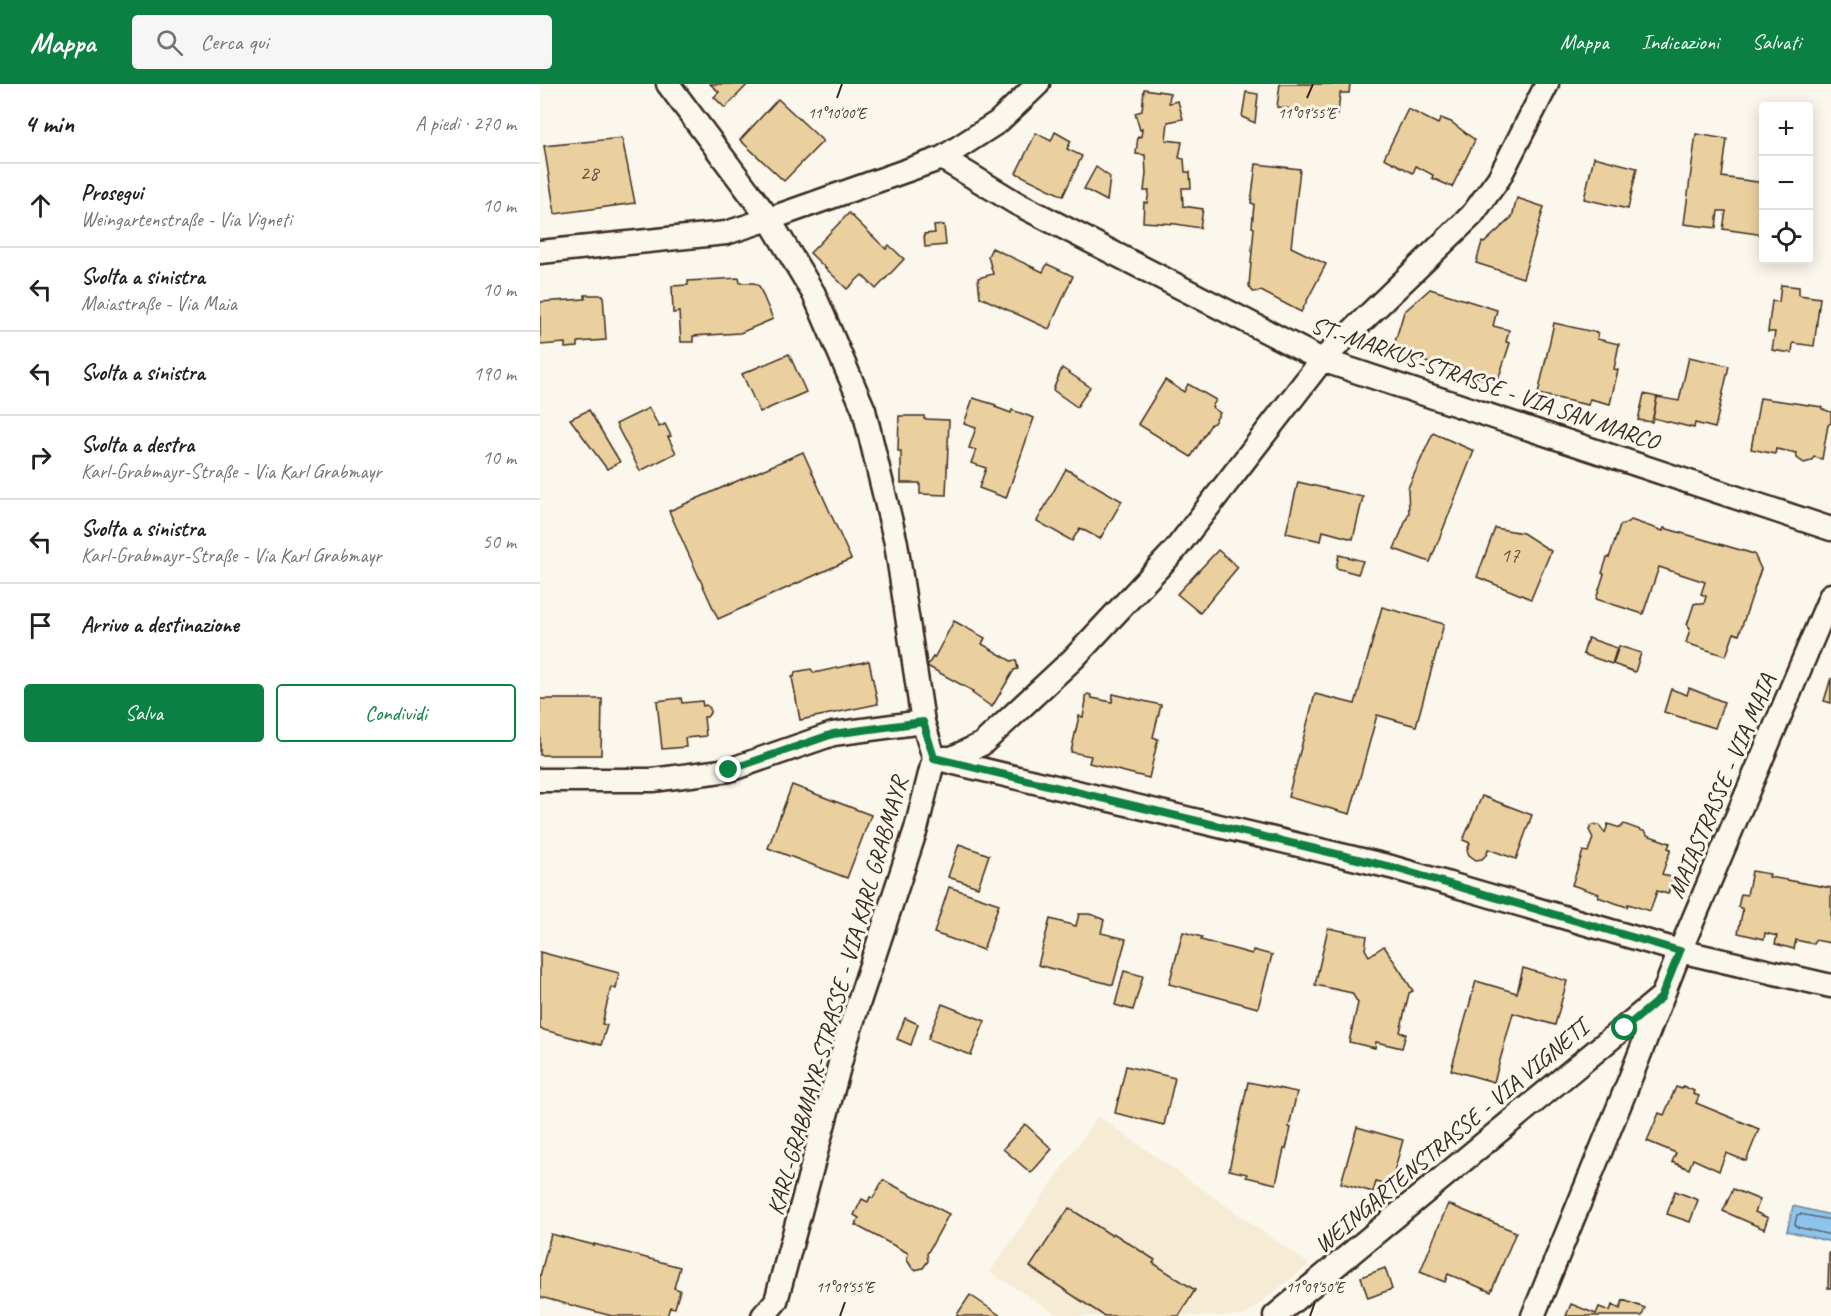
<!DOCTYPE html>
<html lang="it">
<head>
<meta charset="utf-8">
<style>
	body { margin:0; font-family:Caveat,sans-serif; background:#f6f6f6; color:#202124 }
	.controls { position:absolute; right:18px; top:18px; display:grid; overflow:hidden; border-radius:6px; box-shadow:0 3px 15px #0003 }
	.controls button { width:54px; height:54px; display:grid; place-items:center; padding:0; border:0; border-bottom:2px solid #e0e0e0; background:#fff; color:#202124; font:30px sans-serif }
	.stop { position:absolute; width:18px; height:18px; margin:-14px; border:4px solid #0b8043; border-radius:50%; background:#fff }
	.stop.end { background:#0b8043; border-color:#fff; box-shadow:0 2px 6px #0008 }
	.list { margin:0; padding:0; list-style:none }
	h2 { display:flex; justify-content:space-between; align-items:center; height:78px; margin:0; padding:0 24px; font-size:26px }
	h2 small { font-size:20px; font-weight:400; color:#757577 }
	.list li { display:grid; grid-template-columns:39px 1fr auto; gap:18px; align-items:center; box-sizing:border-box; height:84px; padding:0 24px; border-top:2px solid #e0e0e0 }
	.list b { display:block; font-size:22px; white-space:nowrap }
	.list p { margin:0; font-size:20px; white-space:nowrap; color:#757577 }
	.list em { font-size:20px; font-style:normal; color:#757577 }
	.actions { display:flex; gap:12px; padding:18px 24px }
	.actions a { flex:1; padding:14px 0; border:2px solid #0b8043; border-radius:6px; text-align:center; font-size:21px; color:#0b8043 }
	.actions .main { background:#0b8043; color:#fff }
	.icon { flex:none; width:33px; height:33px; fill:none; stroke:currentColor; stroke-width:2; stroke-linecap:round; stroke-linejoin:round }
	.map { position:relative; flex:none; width:1291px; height:1232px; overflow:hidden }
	header { display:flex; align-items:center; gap:36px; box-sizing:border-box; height:84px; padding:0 30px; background:#0b8043; color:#fff }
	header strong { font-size:28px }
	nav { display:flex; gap:33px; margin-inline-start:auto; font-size:21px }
	.search { width:420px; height:54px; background:#f6f6f6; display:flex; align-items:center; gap:15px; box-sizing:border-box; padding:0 21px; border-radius:6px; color:#757577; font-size:22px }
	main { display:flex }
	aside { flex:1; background:#fff }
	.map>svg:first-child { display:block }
	.built { fill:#f6ebd5 }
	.water { fill:#8ec4ec; stroke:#6d869a; stroke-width:1.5 }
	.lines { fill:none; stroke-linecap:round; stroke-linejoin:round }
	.shore { stroke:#5c6870; stroke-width:1.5 }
	.building { fill:#ebd09f; stroke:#3b2a1e; stroke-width:1.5 }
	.minor-casing { stroke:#3b2a1e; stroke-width:27 }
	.minor { stroke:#fbf7ec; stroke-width:22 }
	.route { stroke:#0b8043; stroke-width:8 }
	.ticks { fill:none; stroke:#3b2a1e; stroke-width:2 }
	.labels { text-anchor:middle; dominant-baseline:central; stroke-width:6; stroke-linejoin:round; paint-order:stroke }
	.number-label { font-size:21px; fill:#67543e }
	.street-label { font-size:24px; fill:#3b2a1e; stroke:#fbf7ec }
	.ticks-label { font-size:15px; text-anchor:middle; fill:#3b2a1e; stroke:#fbf7ec; stroke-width:6; stroke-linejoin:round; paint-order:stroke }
</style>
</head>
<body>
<header>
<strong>Mappa</strong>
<div class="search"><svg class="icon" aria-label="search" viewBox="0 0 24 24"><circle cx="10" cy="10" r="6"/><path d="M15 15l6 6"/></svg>Cerca qui</div>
<nav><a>Mappa</a><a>Indicazioni</a><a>Salvati</a></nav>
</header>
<main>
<aside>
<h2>4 min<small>A piedi · 270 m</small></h2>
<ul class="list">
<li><svg class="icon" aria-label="ahead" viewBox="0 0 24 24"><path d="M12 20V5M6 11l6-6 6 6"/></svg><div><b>Prosegui</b><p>Weingartenstraße - Via Vigneti</p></div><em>10 m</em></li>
<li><svg class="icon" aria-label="left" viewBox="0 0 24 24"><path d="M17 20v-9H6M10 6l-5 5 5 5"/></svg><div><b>Svolta a sinistra</b><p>Maiastraße - Via Maia</p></div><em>10 m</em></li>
<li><svg class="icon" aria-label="left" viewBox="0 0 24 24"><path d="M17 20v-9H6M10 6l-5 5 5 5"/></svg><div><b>Svolta a sinistra</b></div><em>190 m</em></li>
<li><svg class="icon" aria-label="right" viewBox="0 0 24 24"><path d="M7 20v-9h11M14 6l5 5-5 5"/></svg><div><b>Svolta a destra</b><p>Karl-Grabmayr-Straße - Via Karl Grabmayr</p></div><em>10 m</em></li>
<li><svg class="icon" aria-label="left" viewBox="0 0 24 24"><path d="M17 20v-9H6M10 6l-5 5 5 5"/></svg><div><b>Svolta a sinistra</b><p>Karl-Grabmayr-Straße - Via Karl Grabmayr</p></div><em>50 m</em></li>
<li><svg class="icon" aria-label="arrive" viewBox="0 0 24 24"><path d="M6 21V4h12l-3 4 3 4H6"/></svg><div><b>Arrivo a destinazione</b></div></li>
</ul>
<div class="actions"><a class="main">Salva</a><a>Condividi</a></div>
</aside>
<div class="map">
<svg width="1291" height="1232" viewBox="0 0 1291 1232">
	<rect width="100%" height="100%" fill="#fbf7ec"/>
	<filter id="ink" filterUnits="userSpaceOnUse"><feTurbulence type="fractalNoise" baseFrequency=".0167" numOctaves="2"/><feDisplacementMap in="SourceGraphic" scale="12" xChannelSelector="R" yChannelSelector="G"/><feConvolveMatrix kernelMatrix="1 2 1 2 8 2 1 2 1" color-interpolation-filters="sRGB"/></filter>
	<g filter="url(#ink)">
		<!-- built -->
		<path class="built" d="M558 1032 769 1180 704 1232H519L450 1188Z"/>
		<!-- water -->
		<path class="water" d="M1253 1122 1291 1131V1158L1247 1147Z"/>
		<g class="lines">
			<!-- shore -->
			<path class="shore" d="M1291 1136 1260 1130 1257 1131 1255 1140 1257 1143 1291 1151"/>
		</g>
		<!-- building -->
		<g class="building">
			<path d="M170 0H208L185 24 174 13 179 8Z"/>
			<path d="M740 0H810L809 9H800L798 31 737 23Z"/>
			<path d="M604 5 630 9 629 19 638 17 643 35 628 38 626 56 642 58 639 74 644 75 645 88H650L651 104H642L643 122 663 125 660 144 636 140 603 138 604 118 607 119 609 107H604L606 90 605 71 596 70 598 52 601 53 602 45 600 46 595 29 602 27Z"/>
			<path d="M706 8 718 10 715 39 702 33Z"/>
			<path d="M238 15 283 57 244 97 200 56Z"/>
			<path d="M868 25 898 40 901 34 911 38 935 56 912 103 892 94 893 91 876 82 873 89 844 74Z"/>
			<path d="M515 48 531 57 527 65 542 72 523 112 476 89 496 49 511 57Z"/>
			<path d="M1156 50 1187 55 1182 93 1224 99V151L1183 145 1186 127H1178L1176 144 1144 140Z"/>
			<path d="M82 54 95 119 15 130 4 62Z"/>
			<path d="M1054 73 1097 84 1088 125 1044 115Z"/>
			<path d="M716 80 760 85 751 163 786 180 761 228 721 207 713 208 709 202 714 144 712 143 714 120 711 119Z"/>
			<path d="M556 83 570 93 567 117 544 105Z"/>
			<path d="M977 114 1004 123 983 194 936 179 942 158 944 159 972 133Z"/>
			<path d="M309 129 346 165 349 161 364 175 336 205 322 191 307 205 270 169Z"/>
			<path d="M404 141 406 161 385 163 384 150 395 149 394 142Z"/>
			<path d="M452 164 503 188 507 180 533 192 509 245 440 213 438 194 453 190 448 172Z"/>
			<path d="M199 194 200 199H214L219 202 233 235 200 249 153 252V258H141L139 228 133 229 132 202 148 201V197Z"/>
			<path d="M1241 201 1259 203V211L1280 214 1274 262 1253 259 1252 269 1232 266 1235 248H1228L1232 217 1239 218Z"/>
			<path d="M890 205 957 226 953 242 969 246 966 258 970 259 957 299 852 268 864 228Z"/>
			<path d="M45 211H63L66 256 38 258V263L25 264V259L0 261V218L45 215Z"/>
			<path d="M1014 239 1058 249 1057 255 1079 260 1074 285 1078 286 1070 320 1050 315 1048 321 998 310Z"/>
			<path d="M249 270 266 308 220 328 202 290Z"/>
			<path d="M1149 273 1189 282 1175 344 1155 339 1154 344 1113 334 1117 313 1139 317Z"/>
			<path d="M522 284 550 303 537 323 513 306Z"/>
			<path d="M625 296 644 308 648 300 676 316 672 323 680 329 674 339 671 340 651 373 598 340Z"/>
			<path d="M1104 310 1117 313 1112 338 1098 336Z"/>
			<path d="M433 314 456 321 455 323 471 329 472 326 494 334 466 414 439 404 446 384 431 379 436 366 429 364 436 344 424 340Z"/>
			<path d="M1220 314 1282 323V325L1291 328V339L1288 341 1282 375 1274 373 1271 377 1264 379 1257 374 1256 369 1236 365 1235 370 1211 365Z"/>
			<path d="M109 324 119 343 125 340 131 352 128 353 136 369 100 387 76 340Z"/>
			<path d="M49 326 80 378 67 385 30 335Z"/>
			<path d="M359 332H384V335L409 336 406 411 380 410V399H361V367H358Z"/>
			<path d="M893 349 934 367 890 478 854 465 869 429 868 404Z"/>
			<path d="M263 368 311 475 178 535 129 427Z"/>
			<path d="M526 385 582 417 560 455 540 444 532 457 497 437Z"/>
			<path d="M758 398 823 413 813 455 783 447 781 457 746 449Z"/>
			<path d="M1091 436 1123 447 1124 444 1214 470 1221 485 1199 551 1194 549 1186 572 1146 559 1150 545 1147 541 1154 520 1158 519 1164 520 1166 512 1161 510 1165 498 1119 483 1103 530 1056 515 1064 490 1062 489 1067 474H1069L1080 442Z"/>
			<path d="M955 444 983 449 1011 467 991 515 937 493Z"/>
			<path d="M678 466 698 483 660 529 637 510Z"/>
			<path d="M799 471 823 477 818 490 796 484Z"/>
			<path d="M842 523 904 540 876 642 837 631 810 730 748 713 775 610 815 620Z"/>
			<path d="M414 537 445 554 442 560 471 577 476 576 478 585 474 586 452 623 432 609 433 607 387 582 393 573 394 574Z"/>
			<path d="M1048 554 1077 564 1072 580 1043 570Z"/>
			<path d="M1079 562 1101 569 1095 588 1073 580Z"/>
			<path d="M329 577 338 620 260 636 252 593H254L255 588 271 585 274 589Z"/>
			<path d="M1291 594V619L1284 617Z"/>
			<path d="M1149 604 1184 618 1175 644 1124 628 1131 605 1147 611Z"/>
			<path d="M548 610 551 611 552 614 572 618 573 610 621 621 613 653 618 655 609 694 549 679 551 672 531 668 539 632 543 633 546 617 545 612Z"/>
			<path d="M141 614 142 619 162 617 163 622 166 621 170 624V629L167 633H164L166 652 145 654 146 663 122 665 117 617Z"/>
			<path d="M0 615H62L61 671H0Z"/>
			<path d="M252 701 331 731 307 794 228 764Z"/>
			<path d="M942 712 992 731 976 775 948 765 947 770 942 775 936 776 929 771 927 766 930 759 923 756Z"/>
			<path d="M1068 740 1080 744 1084 740 1106 748 1107 751 1130 759 1128 764 1131 765 1122 790 1133 794 1128 810 1117 807 1110 827 1088 820 1087 823 1058 813 1059 810 1032 801 1043 767 1048 768 1053 754 1049 746 1052 741H1059L1065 749Z"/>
			<path d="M419 760 449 771 438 803 408 793Z"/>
			<path d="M1212 787 1230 790 1229 793 1291 804V859L1275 856 1274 860 1256 856 1254 865 1235 860 1237 852 1225 849 1224 855 1198 849 1203 825 1198 823 1201 810 1207 811Z"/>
			<path d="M409 803 459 820 443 866 394 849Z"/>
			<path d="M539 830H549L556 832 564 836 561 849 586 855 573 901 498 881 510 835 536 842Z"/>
			<path d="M788 844 827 852 825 865 829 872 844 862 863 891 873 907 869 909 860 948 866 950 862 964 836 958 835 964 809 958 818 919 812 909 775 901Z"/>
			<path d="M643 848 662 853 661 856 712 870 713 866 732 871 718 924 629 900Z"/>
			<path d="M0 868 79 889 76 905 71 903 62 940 67 941 61 961 0 945Z"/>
			<path d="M983 884 1027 897 1015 941 973 929 954 998 911 986 936 897 977 909Z"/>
			<path d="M584 887 603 892 593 926 575 921Z"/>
			<path d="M402 920 445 937 431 971 388 955Z"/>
			<path d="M365 934 378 940 371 961 357 955Z"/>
			<path d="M586 982 635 994 624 1041 575 1029Z"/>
			<path d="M708 998 757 1008 749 1043 751 1044 746 1065H744L736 1100 706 1093 707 1090 689 1086Z"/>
			<path d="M1143 1002 1154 1007 1153 1010 1159 1012 1156 1019 1219 1045 1206 1077 1186 1069 1179 1087 1153 1075 1149 1085 1132 1078 1136 1069 1107 1057 1119 1029 1124 1031 1136 1003 1142 1005Z"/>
			<path d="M485 1040 512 1065 491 1089 463 1065Z"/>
			<path d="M817 1043 863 1056 850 1102 836 1098 833 1108 801 1099Z"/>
			<path d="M343 1096 409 1130 387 1170 388 1177 383 1184 375 1186 372 1184 367 1176 368 1169 315 1141 319 1134 314 1131 322 1115 328 1118 330 1113 333 1114Z"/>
			<path d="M1193 1105 1220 1116 1215 1128 1228 1134 1224 1145 1183 1127Z"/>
			<path d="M1135 1107 1158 1116 1150 1138 1127 1130Z"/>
			<path d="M908 1120 976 1148 951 1208 908 1190 905 1198 880 1188Z"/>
			<path d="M529 1124 571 1151 573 1149 615 1176 613 1179 655 1206 639 1232H564L490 1183Z"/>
			<path d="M11 1150 54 1161V1160L140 1183 134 1204 140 1206 135 1224 130 1223 127 1232H72L0 1213V1192Z"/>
			<path d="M1289 1169H1291V1204H1288Z"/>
			<path d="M845 1184 852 1205 828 1214 821 1193Z"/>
			<path d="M430 1211 461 1232H416Z"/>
			<path d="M1083 1216 1105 1224 1102 1232H1026L1031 1220 1056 1230 1059 1223 1070 1227 1072 1221 1080 1225Z"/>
		</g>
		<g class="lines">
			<!-- minor casing -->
			<g class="minor-casing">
				<g id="minor">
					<path d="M128 0 229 135 274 210 324 326 356 459 383 638 394 674 376 745 306 957 236 1217 223 1232"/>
					<path d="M402 74 476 119 782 276 1291 445"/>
					<path d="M0 168 186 149 229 135 402 74 458 38 498 0"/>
					<path d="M394 674 851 783 1140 867 1291 902"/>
					<path d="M401 674H412L442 660 533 575 635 466 782 276 932 131 959 94 1007 0"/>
					<path d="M0 696H113L189 686 293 650 383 638"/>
					<path d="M735 1232 1120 914"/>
					<path d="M993 1232 1088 1000 1140 867 1291 511"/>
				</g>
			</g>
			<!-- minor -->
			<use href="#minor" class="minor"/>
		</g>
	</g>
	<g class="lines" filter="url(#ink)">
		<!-- route -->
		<path class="route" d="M189 686 293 650 383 638 394 674 851 783 1140 867 1121 914 1085 944"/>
	</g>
	<!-- ticks -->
	<path class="ticks" d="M297 14 302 0M767 14 773 0M300 1232 305 1218M770 1232 775 1218"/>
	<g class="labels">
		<!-- number labels -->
		<g class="number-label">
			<text x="49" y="89">28</text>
			<text x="970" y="471">17</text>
		</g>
		<!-- street labels -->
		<g class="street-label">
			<text transform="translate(945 299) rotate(19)">ST.-MARKUS-STRASSE - VIA SAN MARCO</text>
			<text transform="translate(1181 702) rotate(-67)">MAIASTRASSE - VIA MAIA</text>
			<text transform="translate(297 912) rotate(-74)">KARL-GRABMAYR-STRASSE - VIA KARL GRABMAYR</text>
			<text transform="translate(911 1052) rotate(-40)">WEINGARTENSTRASSE - VIA VIGNETI</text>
		</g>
	</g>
	<g class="ticks-label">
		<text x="767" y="34">11°09'55"E</text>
		<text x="297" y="34">11°10'00"E</text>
		<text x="305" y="1208">11°09'55"E</text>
		<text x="775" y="1208">11°09'50"E</text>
	</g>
</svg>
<div class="controls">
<button>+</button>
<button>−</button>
<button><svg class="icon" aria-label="locate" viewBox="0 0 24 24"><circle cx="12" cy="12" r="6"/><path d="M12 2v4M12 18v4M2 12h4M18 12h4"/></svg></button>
</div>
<div class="stop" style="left:1085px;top:944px"></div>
<div class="stop end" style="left:189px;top:686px"></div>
</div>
</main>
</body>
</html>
